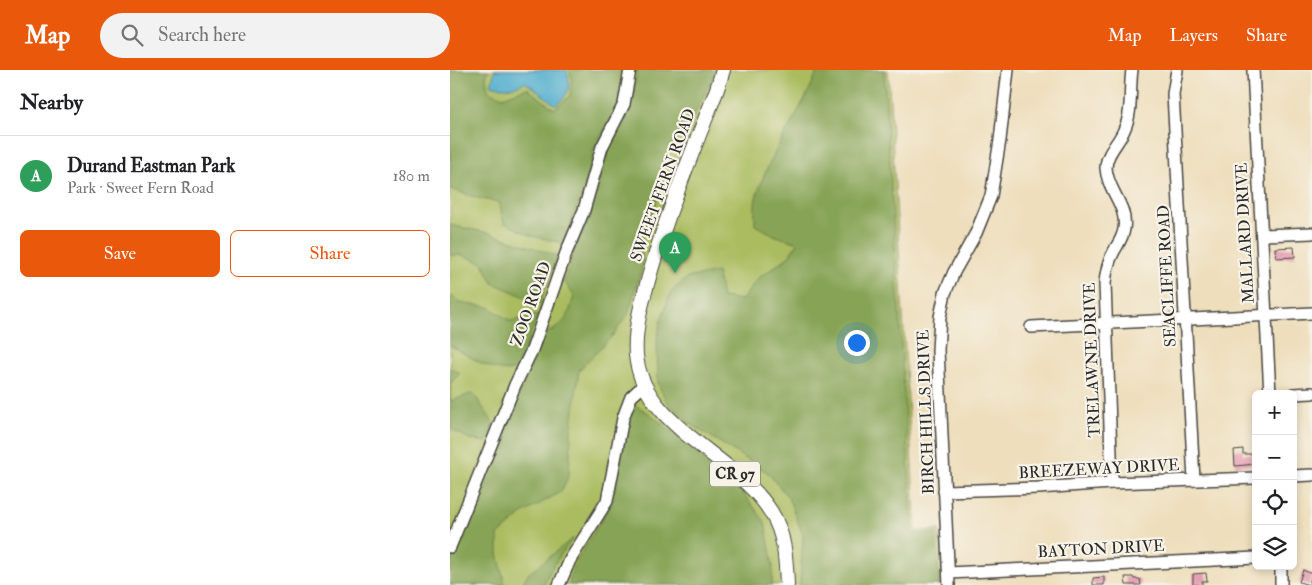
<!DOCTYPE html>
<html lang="en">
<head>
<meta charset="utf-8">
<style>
	body { margin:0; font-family:"IM FELL Double Pica",serif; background:#f2f2f2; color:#202124 }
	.controls { position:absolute; right:15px; bottom:15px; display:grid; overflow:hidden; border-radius:8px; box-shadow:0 2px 8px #0003 }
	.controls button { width:45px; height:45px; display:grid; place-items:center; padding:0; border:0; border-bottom:1px solid #e0e0e0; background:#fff; color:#202124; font:25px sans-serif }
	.you { position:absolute; left:406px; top:272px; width:18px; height:18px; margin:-12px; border:4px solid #fff; border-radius:50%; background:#1a73e8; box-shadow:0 0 0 8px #1a73e833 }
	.badge { display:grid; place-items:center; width:32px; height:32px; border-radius:50%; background:#ea580c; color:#fff; font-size:16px; font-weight:700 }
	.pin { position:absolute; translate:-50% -41px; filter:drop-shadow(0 1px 2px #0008) }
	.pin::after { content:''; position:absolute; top:26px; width:18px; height:15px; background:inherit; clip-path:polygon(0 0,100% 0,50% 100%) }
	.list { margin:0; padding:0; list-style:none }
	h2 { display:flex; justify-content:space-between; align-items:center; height:65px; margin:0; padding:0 20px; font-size:21px }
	h2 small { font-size:16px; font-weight:400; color:#757577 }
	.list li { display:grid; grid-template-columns:32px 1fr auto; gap:15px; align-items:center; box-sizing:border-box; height:80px; padding:0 20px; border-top:1px solid #e0e0e0 }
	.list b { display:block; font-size:19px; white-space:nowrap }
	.list p { margin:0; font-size:16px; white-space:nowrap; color:#757577 }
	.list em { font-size:16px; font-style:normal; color:#757577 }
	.actions { display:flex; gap:10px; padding:15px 20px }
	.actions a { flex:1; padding:11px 0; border:1px solid #ea580c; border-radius:8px; text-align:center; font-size:18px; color:#ea580c }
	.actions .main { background:#ea580c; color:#fff }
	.icon { flex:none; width:28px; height:28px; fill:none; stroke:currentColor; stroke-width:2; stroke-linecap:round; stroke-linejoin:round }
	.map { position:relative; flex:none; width:862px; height:515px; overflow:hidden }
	header { display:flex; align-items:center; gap:30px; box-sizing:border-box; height:70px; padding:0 25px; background:#ea580c; color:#fff }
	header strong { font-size:24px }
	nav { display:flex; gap:28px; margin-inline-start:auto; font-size:18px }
	.search { width:350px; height:45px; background:#f2f2f2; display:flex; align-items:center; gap:12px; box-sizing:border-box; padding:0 18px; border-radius:28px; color:#757577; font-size:19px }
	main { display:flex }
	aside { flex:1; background:#fff }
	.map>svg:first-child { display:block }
	.green { fill:#aabc5f; stroke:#6a7445 }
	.forest { fill:#87a456; stroke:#596840 }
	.water { fill:#51aecf; stroke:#3e6c7d }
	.building { fill:#e08da7 }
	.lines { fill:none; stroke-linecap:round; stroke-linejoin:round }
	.minor-casing { stroke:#484641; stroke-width:14 }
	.major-casing { stroke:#484641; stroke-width:16 }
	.minor { stroke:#fff; stroke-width:11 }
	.major { stroke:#fff; stroke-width:14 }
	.labels { text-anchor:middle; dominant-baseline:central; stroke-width:4.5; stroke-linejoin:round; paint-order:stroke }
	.shield { fill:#f7f3e8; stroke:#686764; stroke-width:1 }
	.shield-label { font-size:15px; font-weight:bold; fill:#2b2b2b }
	.street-label { font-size:16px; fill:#2b2b2b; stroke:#f7f3e8 }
</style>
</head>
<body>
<header>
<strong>Map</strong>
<div class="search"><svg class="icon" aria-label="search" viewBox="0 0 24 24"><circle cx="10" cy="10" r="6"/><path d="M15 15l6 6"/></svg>Search here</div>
<nav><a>Map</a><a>Layers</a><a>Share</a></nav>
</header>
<main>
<aside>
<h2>Nearby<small></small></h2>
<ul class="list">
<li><span class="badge" style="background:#2e9e5b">A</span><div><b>Durand Eastman Park</b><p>Park · Sweet Fern Road</p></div><em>180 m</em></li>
</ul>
<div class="actions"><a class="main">Save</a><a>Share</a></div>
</aside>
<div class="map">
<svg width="862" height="515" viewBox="0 0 862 515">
	<rect width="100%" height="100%" fill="#f7f3e8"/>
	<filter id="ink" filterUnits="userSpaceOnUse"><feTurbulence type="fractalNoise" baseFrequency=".02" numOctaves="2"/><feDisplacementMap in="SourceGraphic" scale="10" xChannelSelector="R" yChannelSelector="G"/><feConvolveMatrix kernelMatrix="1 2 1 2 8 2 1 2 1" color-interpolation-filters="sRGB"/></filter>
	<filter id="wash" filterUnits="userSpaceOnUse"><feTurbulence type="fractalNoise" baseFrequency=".0096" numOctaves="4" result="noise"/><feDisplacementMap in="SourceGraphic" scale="20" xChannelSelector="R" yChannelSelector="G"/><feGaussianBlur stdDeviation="1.12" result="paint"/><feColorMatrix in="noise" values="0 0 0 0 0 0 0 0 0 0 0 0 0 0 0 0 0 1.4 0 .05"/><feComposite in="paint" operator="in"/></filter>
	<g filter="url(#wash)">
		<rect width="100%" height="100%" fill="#eedebc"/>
		<!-- green -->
		<path class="green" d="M0 0H438L466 461 489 460 493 515H0Z"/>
		<!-- forest -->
		<g class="forest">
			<path d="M1 0H38L36 8 38 21 53 27 77 18 104 39 120 26 122 10 120 0H175L170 32 144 79 135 117 112 173 82 166 54 153 49 132 31 129 0 119Z"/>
			<path d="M187 0H266L237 61 226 69 219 78 210 98V119L206 134 189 175 194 191 178 244 164 264 129 300 121 365 119 405 111 422 72 444 48 465V483L55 515H0V496L3 487 93 265C116 255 118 247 124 226L114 211 124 181 139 148 158 80 183 27Z"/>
			<path d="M368 0H434L463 464H486L489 515H350L353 465 338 427 317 402 242 355 217 332 208 313 207 271 210 252 221 222 237 208 267 202 272 227 292 230 307 209 337 188 348 173 326 166 305 155C305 146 304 136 306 128 319 82 351 44 368 0Z"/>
			<path d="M0 155 39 163 108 186 95 218 91 234 43 213 33 193 12 185H0Z"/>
			<path d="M0 224 9 233 39 237 60 251 88 245 67 299C48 307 17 285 0 275Z"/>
			<path d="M0 298 10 303 0 314 1 331 23 323 44 354 36 372 22 370 0 359Z"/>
			<path d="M183 334 200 344 287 415 315 452 323 496 322 515H119L123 497 161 434Z"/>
			<path d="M123 468 103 496 93 515H72L77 505Z"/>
		</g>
		<!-- water -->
		<path class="water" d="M45 0H117C121 17 120 24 106 35L75 12C63 19 55 19 41 15Z"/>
		<g id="blocks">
			<!-- building -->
			<g class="building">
				<path d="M844 177 845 187 826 188 825 178Z"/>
				<path d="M793 379V384H806V394L785 396 784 380Z"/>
				<path d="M853 500 862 504 859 515 849 512Z"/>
				<path d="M756 503 757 511H752V515H743V504Z"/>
				<path d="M654 507V515H643V508Z"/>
				<path d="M675 507H683L684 509H690L691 515H676Z"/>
			</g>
		</g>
	</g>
	<g filter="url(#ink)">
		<use href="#blocks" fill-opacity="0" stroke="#484641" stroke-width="1"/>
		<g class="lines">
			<!-- minor casing -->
			<g class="minor-casing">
				<g id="minor">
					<path d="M727 0 723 24 744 410"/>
					<path d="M803 0 820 324"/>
					<path d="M812 165 862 163"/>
					<path d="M581 257 862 243"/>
					<path d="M843 324 862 323"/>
					<path d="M843 406 862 405"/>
					<path d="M662 413 655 213C656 202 658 193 663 183 667 175 673 168 674 159 678 136 657 120 656 98 656 83 669 73 674 60 683 42 679 20 682 0"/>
					<path d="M494 421 588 418 662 413 806 408"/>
					<path d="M0 477 65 315 82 280 116 183 134 140 152 77 174 34 180 0"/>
					<path d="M831 496V515"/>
					<path d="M499 503 806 488"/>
					<path d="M109 515 120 490 157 431 173 348 181 327 194 315"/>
					<path d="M499 515 488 280 490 247 495 223 504 202 526 163 541 126 550 70 558 0"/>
				</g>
			</g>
			<!-- major casing -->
			<g class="major-casing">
				<path id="major" d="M273 0 266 22C242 83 217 143 199 207 192 232 184 259 186 285 193 358 286 385 321 442 335 464 336 490 337 515"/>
			</g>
			<!-- minor -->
			<use href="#minor" class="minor"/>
			<!-- major -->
			<use href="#major" class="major"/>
		</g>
	</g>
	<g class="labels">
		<!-- shield labels -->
		<rect class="shield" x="260" y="391.5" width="50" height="25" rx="4"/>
		<g class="shield-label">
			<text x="285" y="404">CR 97</text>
		</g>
		<!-- street labels -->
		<g class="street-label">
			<text transform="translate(213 115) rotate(-70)">SWEET FERN ROAD</text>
			<text transform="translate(795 163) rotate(-93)">MALLARD DRIVE</text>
			<text transform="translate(717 206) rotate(-93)">SEACLIFFE ROAD</text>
			<text transform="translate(81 234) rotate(-70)">ZOO ROAD</text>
			<text transform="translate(642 290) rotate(-92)">TRELAWNE DRIVE</text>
			<text transform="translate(476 342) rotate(-92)">BIRCH HILLS DRIVE</text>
			<text transform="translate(649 399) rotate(-3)">BREEZEWAY DRIVE</text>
			<text transform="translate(651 479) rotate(-3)">BAYTON DRIVE</text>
		</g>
	</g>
</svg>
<div class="controls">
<button>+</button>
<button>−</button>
<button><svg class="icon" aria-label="locate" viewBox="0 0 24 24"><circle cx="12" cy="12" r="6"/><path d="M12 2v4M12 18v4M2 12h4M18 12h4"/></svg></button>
<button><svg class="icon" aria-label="layers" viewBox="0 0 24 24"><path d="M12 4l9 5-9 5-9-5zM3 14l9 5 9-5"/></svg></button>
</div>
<div class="you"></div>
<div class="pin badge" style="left:225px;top:203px;background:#2e9e5b">A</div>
</div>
</main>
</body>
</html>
